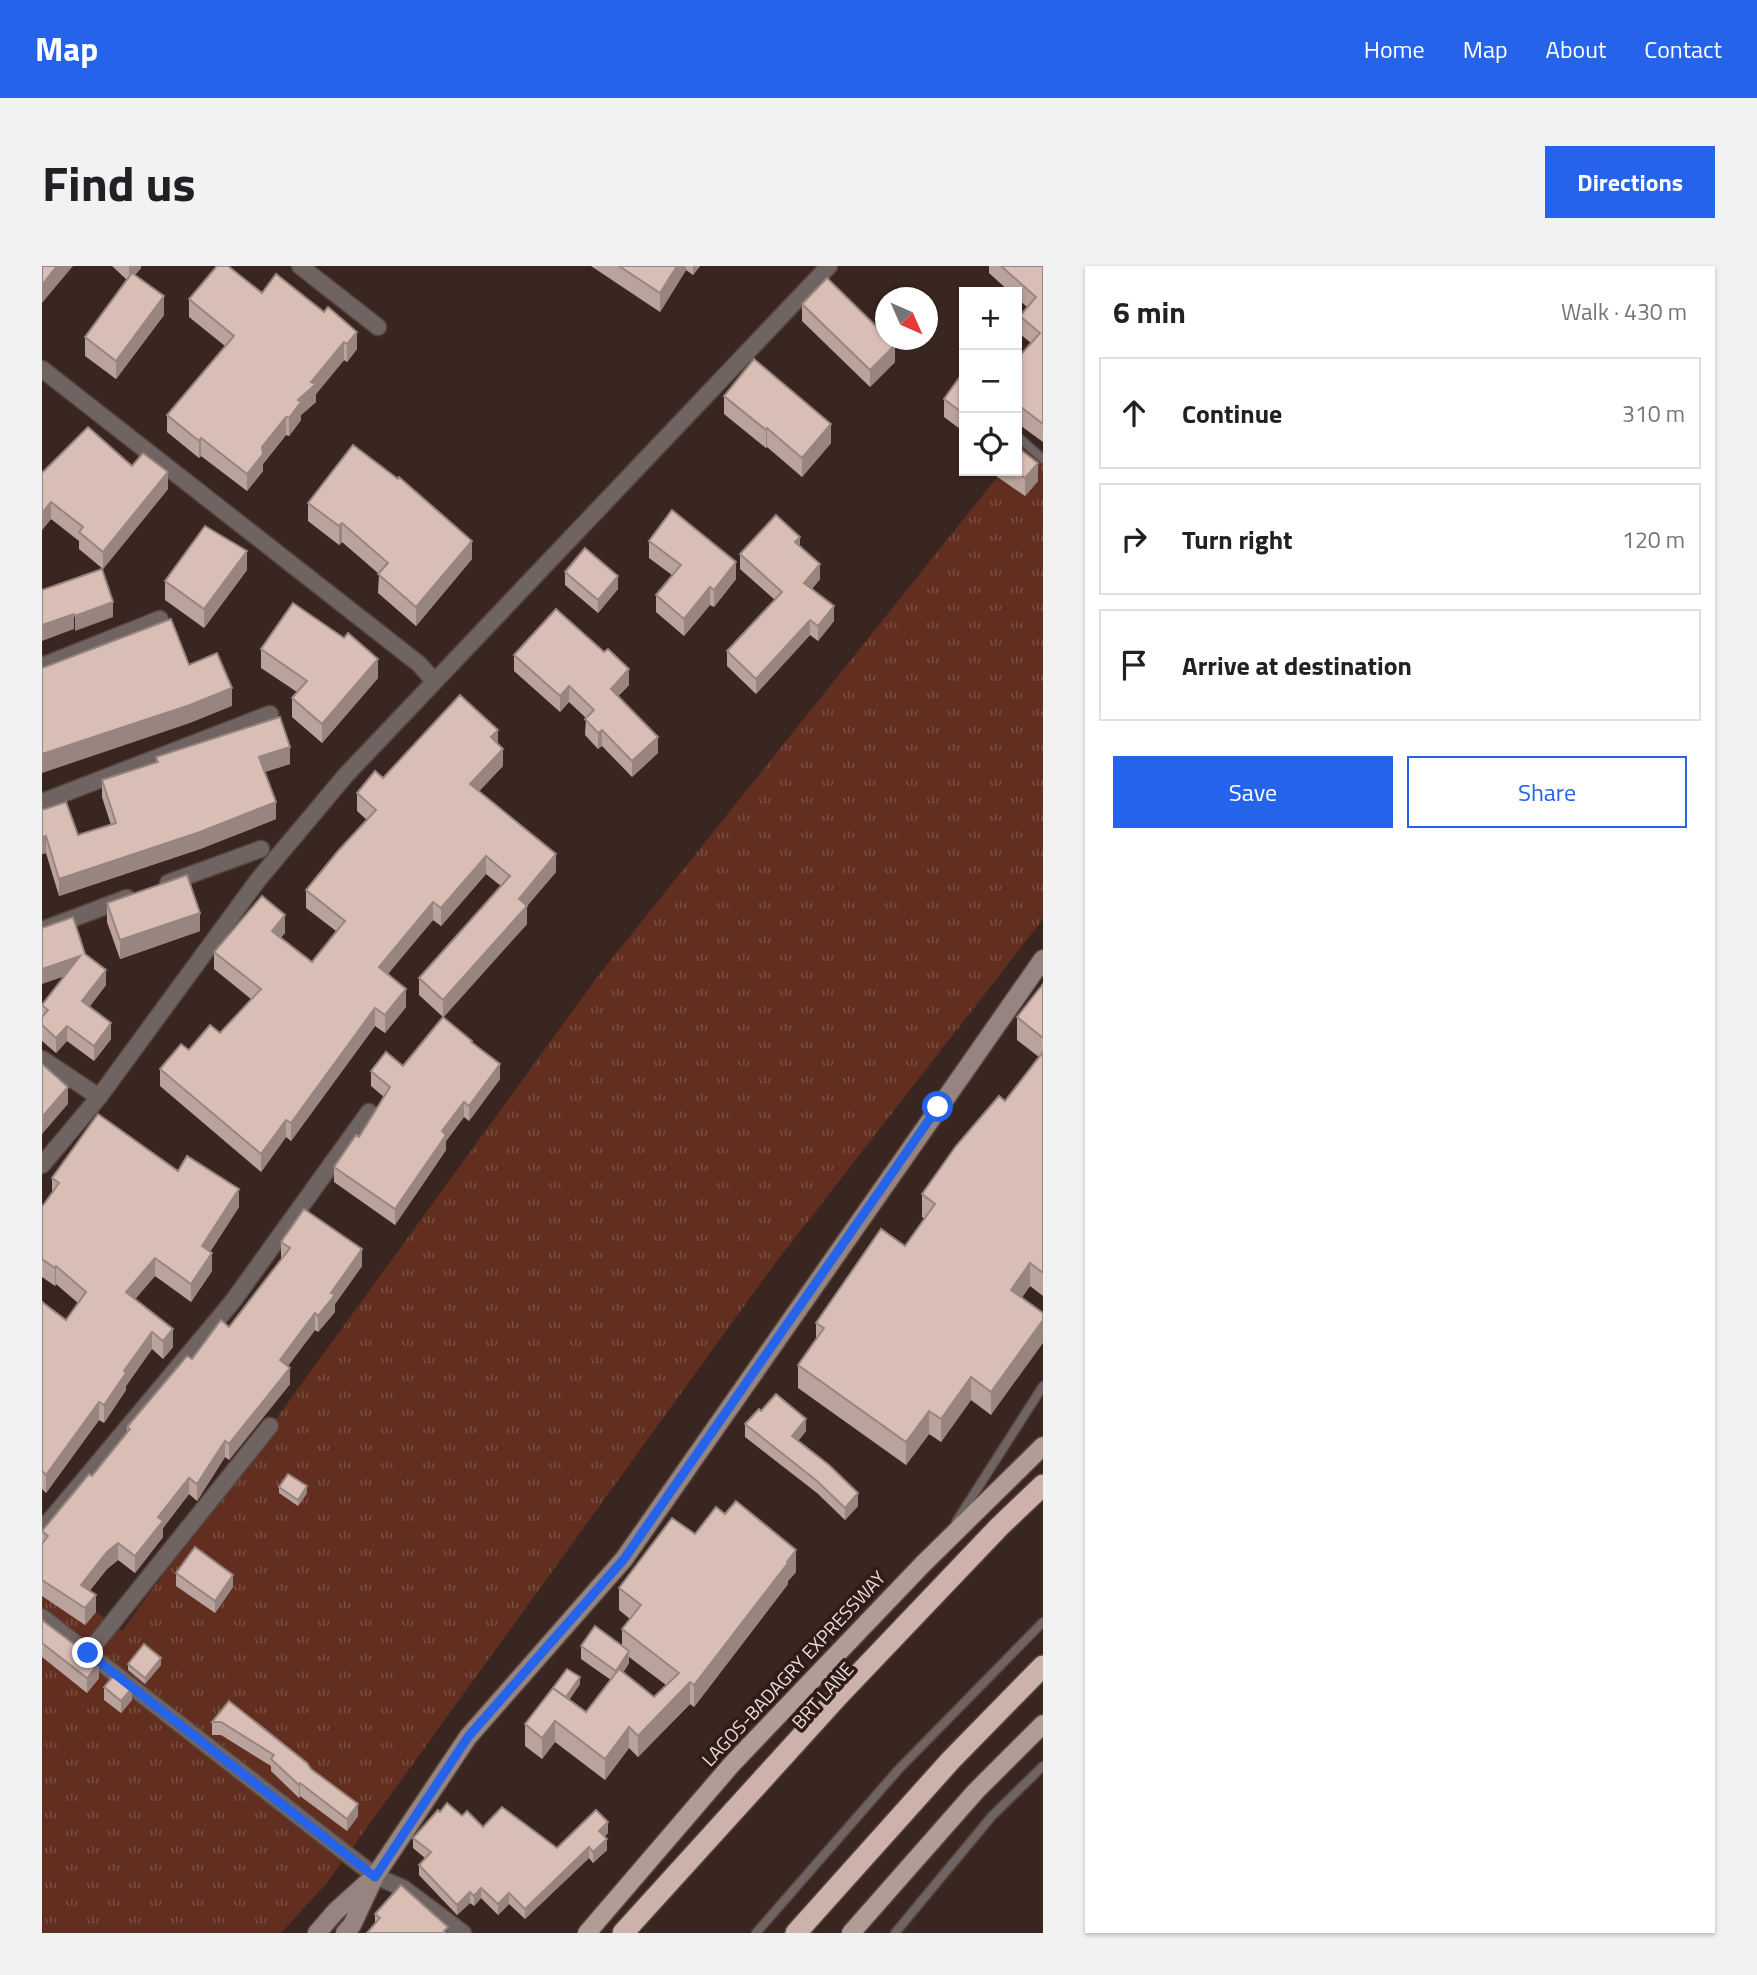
<!DOCTYPE html>
<html lang="en">
<head>
<meta charset="utf-8">
<style>
	body { margin:0; font-family:"Titillium Web",sans-serif; background:#f2f2f2; color:#202124 }
	.controls { position:absolute; right:21px; top:21px; display:grid; overflow:hidden; border-radius:0px; box-shadow:0 2px 5px #0004 }
	.controls button { width:63px; height:63px; display:grid; place-items:center; padding:0; border:0; border-bottom:2px solid #e0e0e0; background:#fff; color:#202124; font:35px sans-serif }
	.compass { position:absolute; left:833px; top:21px; width:63px; height:63px; border-radius:50%; background:#fff; box-shadow:0 2px 5px #0004; rotate:135deg }
	.stop { position:absolute; width:21px; height:21px; margin:-16px; border:5px solid #2563eb; border-radius:50%; background:#fff }
	.stop.end { background:#2563eb; border-color:#fff; box-shadow:0 2px 7px #0008 }
	.list { margin:0; padding:0; list-style:none }
	h2 { display:flex; justify-content:space-between; align-items:center; height:91px; margin:0; padding:0 28px; font-size:30px }
	h2 small { font-size:23px; font-weight:400; color:#757577 }
	.list li { display:grid; grid-template-columns:46px 1fr auto; gap:21px; align-items:center; box-sizing:border-box; height:112px; margin:0 14px 14px; padding:0 14px; border:2px solid #e0e0e0; border-radius:0px }
	.list b { display:block; font-size:26px; white-space:nowrap }
	.list em { font-size:23px; font-style:normal; color:#757577 }
	.actions { display:flex; gap:14px; padding:21px 28px }
	.actions a { flex:1; padding:16px 0; border:2px solid #2563eb; border-radius:0px; text-align:center; font-size:24px; color:#2563eb }
	.actions .main { background:#2563eb; color:#fff }
	.icon { flex:none; width:38px; height:38px; fill:none; stroke:currentColor; stroke-width:2; stroke-linecap:round; stroke-linejoin:round }
	.map { position:relative; flex:none; width:1001px; height:1667px; overflow:hidden; border-radius:0px }
	header { display:flex; align-items:center; gap:42px; box-sizing:border-box; height:98px; padding:0 35px; background:#2563eb; color:#fff }
	header strong { font-size:33px }
	nav { display:flex; gap:38px; margin-inline-start:auto; font-size:24px }
	.intro { display:flex; align-items:center; justify-content:space-between; box-sizing:border-box; height:168px; padding:0 42px }
	h1 { margin:0; font-size:49px }
	.button { padding:18px 32px; border-radius:0px; background:#2563eb; color:#fff; font-size:24px; font-weight:700 }
	main { display:flex; gap:42px; padding:0 42px }
	aside { flex:1; background:#fff; border-radius:0px; box-shadow:0 2px 5px #0004 }
	.map>svg:first-child { display:block }
	.grass { fill:url(#grass-tufts) }
	.lines { fill:none; stroke-linecap:round; stroke-linejoin:round }
	.lane-casing { stroke:#56433e; stroke-width:11 }
	.street-casing { stroke:#56433e; stroke-width:19 }
	.secondary-casing { stroke:#56433e; stroke-width:21 }
	.primary-casing { stroke:#56433e; stroke-width:21 }
	.highway-casing { stroke:#56433e; stroke-width:24 }
	.lane { stroke:#6f6461; stroke-width:8 }
	.street { stroke:#6f6461; stroke-width:16 }
	.secondary { stroke:#95847f; stroke-width:18 }
	.primary { stroke:#b29c96; stroke-width:18 }
	.highway { stroke:#cdb2ab; stroke-width:21 }
	.wall { fill:#bba39d; fill-rule:evenodd }
	.shaded-wall { fill:#98857f }
	.building { fill:#d9beb6; stroke:#98857f; stroke-width:2 }
	.route { stroke:#2563eb; stroke-width:9 }
	.labels { text-anchor:middle; dominant-baseline:central; stroke-width:7; stroke-linejoin:round; paint-order:stroke }
	.street-label { font-size:19px; fill:#ebddda; stroke:#2f1c17 }
</style>
</head>
<body>
<header>
<strong>Map</strong>
<nav><a>Home</a><a>Map</a><a>About</a><a>Contact</a></nav>
</header>
<div class="intro"><h1>Find us</h1><a class="button">Directions</a></div>
<main>
<div class="map">
<svg width="1001" height="1667" viewBox="0 0 1001 1667">
	<defs>
		<pattern id="grass-tufts" width="24" height="20" patternUnits="userSpaceOnUse" patternTransform="scale(1.75)"><rect width="24" height="20" fill="#612e20"/><path d="M3 7l-1-3M5 7V3M7 7l1-3M15 17l-1-3M17 17v-4M19 17l1-3" fill="none" stroke="#784c40"/></pattern>
	</defs>
	<rect width="100%" height="100%" fill="#3a2620"/>
	<!-- grass -->
	<path class="grass" d="M979 181 1001 197V653L731 1000 284 1618 239 1667H0V1305L80 1365 556 710 960 205H975V186Z"/>
	<g class="lines">
		<!-- lane casing -->
		<g class="lane-casing">
			<g id="lane">
				<path d="M975 170 1001 193"/>
				<path d="M914 1256 1001 1120"/>
				<path d="M714 1667 856 1504 1001 1356"/>
				<path d="M853 1667 950 1550 1001 1500"/>
			</g>
		</g>
		<!-- street casing -->
		<g class="street-casing">
			<g id="street">
				<path d="M258 0 336 61"/>
				<path d="M0 103 377 398 392 415"/>
				<path d="M0 400 118 353"/>
				<path d="M0 536 228 448"/>
				<path d="M126 617 219 583"/>
				<path d="M0 664 85 632"/>
				<path d="M0 793 57 831"/>
				<path d="M0 899 57 831 216 614 303 510 787 0"/>
				<path d="M0 1264 191 1035 327 846"/>
				<path d="M0 1351 333 1610 361 1622 421 1667"/>
				<path d="M46 1387 228 1160"/>
			</g>
		</g>
		<!-- secondary casing -->
		<g class="secondary-casing">
			<g id="secondary">
				<path d="M275 1667 294 1645 325 1617"/>
				<path d="M303 1667 310 1659 333 1610 426 1471 582 1293 1001 693"/>
			</g>
		</g>
		<!-- primary casing -->
		<g class="primary-casing">
			<g id="primary">
				<path d="M545 1667 690 1498 881 1298 1001 1180"/>
				<path d="M809 1667 934 1525 1001 1458"/>
			</g>
		</g>
		<!-- highway casing -->
		<g class="highway-casing">
			<g id="highway">
				<path d="M581 1667 797 1429 957 1261 1001 1219"/>
				<path d="M754 1667 909 1494 1001 1400"/>
			</g>
		</g>
		<!-- lane -->
		<use href="#lane" class="lane"/>
		<!-- street -->
		<use href="#street" class="street"/>
		<!-- secondary -->
		<use href="#secondary" class="secondary"/>
		<!-- primary -->
		<use href="#primary" class="primary"/>
		<!-- highway -->
		<use href="#highway" class="highway"/>
	</g>
	<!-- wall -->
	<g class="wall">
		<path d="M70 0H99V2L93 9 122 49 74 113 43 90V71L85 14Z"/>
		<path d="M549 0H658L651 9 644 4 618 46Z"/>
		<path d="M947 0H1001V176L975 157V93L989 77 978 68V50L986 42 975 32V26H968L947 7Z"/>
		<path d="M220 27 315 83 305 96 302 94 274 128V136L259 149V154L247 170 244 169 221 198V205L205 225 159 190 157 192 125 166V149L183 80 147 51V33Z"/>
		<path d="M760 38 853 96 828 121 760 55Z"/>
		<path d="M922 105V166L902 151V133Z"/>
		<path d="M682 130 789 177 760 211 725 181 724 182 682 148Z"/>
		<path d="M90 200 126 223 61 303 37 283V275L9 253 0 264V207Z"/>
		<path d="M947 205H975L996 215 983 230Z"/>
		<path d="M266 237 430 293 374 360 336 327 337 308 300 276 297 279 266 255Z"/>
		<path d="M607 275 694 313 672 341 668 339 642 370 614 346V329L630 309 607 292Z"/>
		<path d="M758 281 778 313 770 323 792 355 776 375 768 369 714 428 685 400V385L733 334 698 303V288Z"/>
		<path d="M205 304 162 362 123 334V315Z"/>
		<path d="M523 306 576 323 556 347 523 319Z"/>
		<path d="M219 383 336 412 280 477 250 451V432L255 426 219 402Z"/>
		<path d="M472 389 587 419 576 430 616 487 590 511 560 480 556 483 543 469 544 452 527 436 518 446 472 405Z"/>
		<path d="M456 478 461 500 437 525 514 606 485 640V658L401 751 430 777 458 813 427 855 422 851 404 875V884L353 959 292 916V901L317 871 342 831 329 820V805L361 800 401 751 377 729V712L459 620 444 608 399 660 391 654 345 708 364 741 343 767 333 760 249 875 244 871 219 906 118 820V803L147 784 178 767 209 733 172 703V686L243 667 238 672 270 696 294 665 264 642V624L325 554 315 545V527L341 512Z"/>
		<path d="M114 491 248 498 222 506 234 553 158 583 17 630 4 587 0 588V544L36 569 69 559 60 531V514L114 497Z"/>
		<path d="M65 637 158 665 78 693 65 656Z"/>
		<path d="M43 688 64 719 47 741 69 773 52 795 25 775 14 787 0 775V739Z"/>
		<path d="M1001 718V1030L988 1020 980 1031 949 1149 929 1134 899 1176 887 1168 864 1199 756 1122V1099L774 1074V1057L863 980 883 953 880 951V928L963 835 997 791 975 774V751Z"/>
		<path d="M136 905 197 941 168 986 170 1005 149 1036 113 1010 93 1033 131 1081 121 1093 110 1083 84 1120V1124L62 1157 57 1154 4 1227 0 1223V1036L24 1054 36 1037 14 1018 13 1020 0 1011V941L10 927V912Z"/>
		<path d="M239 976 320 1000 293 1038V1046L276 1066 273 1064 246 1100 248 1118 187 1194 183 1191 155 1235 147 1228 121 1262V1271L93 1307 76 1294 65 1303 47 1325 54 1346 43 1359 0 1330V1265L50 1210 85 1166V1161L150 1093 187 1061 239 993Z"/>
		<path d="M719 1145 764 1165 756 1175 816 1240 803 1254 775 1227 703 1171V1158Z"/>
		<path d="M237 1221 265 1227 256 1240 237 1227Z"/>
		<path d="M653 1268 754 1306 746 1315V1318L652 1441 648 1438 596 1491 587 1482 563 1514 513 1476 500 1493 483 1480V1458L538 1418 527 1434 544 1446 569 1414 539 1393V1380L580 1379V1363L588 1353 577 1344V1322ZM587 1391 624 1419 612 1431 581 1407 587 1397Z"/>
		<path d="M134 1307 191 1321 173 1347 134 1320Z"/>
		<path d="M0 1354 57 1412 45 1427 0 1391Z"/>
		<path d="M86 1398 119 1399 103 1418 86 1404Z"/>
		<path d="M62 1421 90 1434 79 1447 62 1434Z"/>
		<path d="M187 1435 269 1503 316 1550 305 1565 258 1530 257 1532 229 1505V1500L179 1469H170V1456Z"/>
		<path d="M398 1546 420 1550 441 1561 515 1582 566 1567 562 1571 565 1584 551 1597 547 1592 483 1653 467 1638 456 1649 439 1632 432 1640 428 1637 415 1649 377 1609V1599L383 1592 371 1582V1572Z"/>
		<path d="M333 1648 406 1667 333 1658Z"/>
	</g>
	<!-- shaded-wall -->
	<g class="shaded-wall">
		<path d="M15 0H31L0 37V19Z"/>
		<path d="M87 0H99V2L87 16Z"/>
		<path d="M635 0H644V4L618 46V27Z"/>
		<path d="M651 0H658L651 9Z"/>
		<path d="M122 30V49L74 113V95Z"/>
		<path d="M315 66V83L305 96V78Z"/>
		<path d="M302 76V94L274 128V136L259 149V154L247 170V152L256 134 269 116Z"/>
		<path d="M853 79V96L828 121V104Z"/>
		<path d="M244 151V169L221 198V205L205 225V208L220 181Z"/>
		<path d="M789 158V177L760 211V192Z"/>
		<path d="M725 162V181L724 182V164Z"/>
		<path d="M159 172V190L157 192V175Z"/>
		<path d="M996 197V215L983 230V212Z"/>
		<path d="M126 206V223L61 303V286Z"/>
		<path d="M9 236V253L0 264V247Z"/>
		<path d="M300 257V276L297 279V260Z"/>
		<path d="M758 271V286L753 276Z"/>
		<path d="M430 275V293L374 360V341Z"/>
		<path d="M205 285V304L162 362V343Z"/>
		<path d="M694 296V313L672 341V324Z"/>
		<path d="M778 298V313L762 332V317Z"/>
		<path d="M576 310V323L556 347V334Z"/>
		<path d="M668 321V339L642 370V353Z"/>
		<path d="M71 336V351L33 365V350Z"/>
		<path d="M792 340V355L776 375V360Z"/>
		<path d="M32 348V363L0 375V359Z"/>
		<path d="M768 354V369L714 428V413Z"/>
		<path d="M336 393V412L280 477V458Z"/>
		<path d="M587 403V419L569 438V423Z"/>
		<path d="M527 420V436L518 446V430Z"/>
		<path d="M190 422V440L148 457 0 507V488Z"/>
		<path d="M456 464V482L449 471Z"/>
		<path d="M560 464V480L556 483V467Z"/>
		<path d="M616 471V487L590 511V495Z"/>
		<path d="M248 481V498L217 508V491Z"/>
		<path d="M461 483V500L428 535V518Z"/>
		<path d="M234 536V553L158 583 17 630V613Z"/>
		<path d="M4 570V587L0 588V571Z"/>
		<path d="M514 588V606L485 640V658L401 752V734L477 633Z"/>
		<path d="M444 590V608L399 660V642Z"/>
		<path d="M391 636V654L337 719V701Z"/>
		<path d="M158 647V665L78 693V674Z"/>
		<path d="M243 649V667L230 683V665Z"/>
		<path d="M38 690V705L0 718V703Z"/>
		<path d="M64 704V719L40 751V735Z"/>
		<path d="M364 723V741L343 767V749Z"/>
		<path d="M333 742V760L249 875V857Z"/>
		<path d="M69 757V773L52 795V780Z"/>
		<path d="M25 760V775L14 787V772Z"/>
		<path d="M458 798V813L427 855V840Z"/>
		<path d="M26 821V838L0 868V851Z"/>
		<path d="M422 836V851L404 875V884L353 959V943L400 865Z"/>
		<path d="M244 854V871L219 906V888Z"/>
		<path d="M197 923V941L160 998V980Z"/>
		<path d="M320 983V1000L293 1038V1046L276 1066V1050L289 1027Z"/>
		<path d="M170 987V1005L149 1036V1018Z"/>
		<path d="M113 992V1010L84 1044V1026Z"/>
		<path d="M988 997V1020L969 1047V1024Z"/>
		<path d="M14 1000V1018L13 1020V1002Z"/>
		<path d="M273 1047V1064L238 1110V1094Z"/>
		<path d="M1001 1054V1077L949 1149V1126Z"/>
		<path d="M131 1063V1081L121 1093V1075Z"/>
		<path d="M110 1066V1083L84 1120V1124L62 1157V1139L82 1105Z"/>
		<path d="M248 1102V1118L187 1194V1178Z"/>
		<path d="M929 1111V1134L899 1176V1153Z"/>
		<path d="M57 1136V1154L4 1227V1209Z"/>
		<path d="M887 1145V1168L864 1199V1176Z"/>
		<path d="M764 1153V1165L750 1182V1170Z"/>
		<path d="M183 1175V1191L155 1235V1218Z"/>
		<path d="M147 1212V1228L121 1262V1271L93 1307V1290L116 1251Z"/>
		<path d="M265 1220V1227L256 1240V1234Z"/>
		<path d="M816 1227V1240L803 1254V1242Z"/>
		<path d="M76 1277V1294L65 1303 39 1336V1319L65 1286Z"/>
		<path d="M754 1284V1306L746 1315V1318L652 1441V1419Z"/>
		<path d="M191 1309V1321L173 1347V1335Z"/>
		<path d="M54 1329V1346L43 1359V1342Z"/>
		<path d="M587 1385V1397L574 1417V1405Z"/>
		<path d="M119 1392V1399L103 1418V1412Z"/>
		<path d="M57 1397V1412L45 1427V1412Z"/>
		<path d="M538 1411V1418L524 1438V1431Z"/>
		<path d="M648 1416V1438L596 1491V1470Z"/>
		<path d="M90 1422V1434L79 1447V1435Z"/>
		<path d="M513 1455V1476L500 1493V1472Z"/>
		<path d="M587 1461V1482L563 1514V1493Z"/>
		<path d="M258 1517V1530L257 1532V1519Z"/>
		<path d="M316 1538V1550L305 1565V1553Z"/>
		<path d="M566 1556V1567L557 1576V1565Z"/>
		<path d="M565 1573V1584L551 1597V1586Z"/>
		<path d="M547 1581V1592L483 1653V1643Z"/>
		<path d="M439 1622V1632L432 1640V1630Z"/>
		<path d="M428 1626V1637L415 1649V1639Z"/>
		<path d="M467 1627V1638L456 1649V1638Z"/>
	</g>
	<!-- building -->
	<g class="building">
		<path d="M0 0H15L0 19Z"/>
		<path d="M175 0H186L220 27 234 8 282 46 286 41 315 66 305 78 302 76 269 116 274 118 256 134 259 136 247 152 244 151 220 181 221 188 205 208 159 172 157 175 125 149 192 70 147 33Z"/>
		<path d="M577 0H635L618 27Z"/>
		<path d="M959 0H1001V158L975 138V93L998 67 978 50 994 31Z"/>
		<path d="M90 7 122 30 74 95 43 71Z"/>
		<path d="M785 12 844 70V74H847L853 79 828 104 760 38Z"/>
		<path d="M712 93 789 158 760 192 725 162 724 164 682 130Z"/>
		<path d="M922 105V148L902 133Z"/>
		<path d="M46 161 90 200 101 187 126 206 61 286 37 266 41 261 9 236 0 247V207Z"/>
		<path d="M311 179 356 213 357 211 430 275 374 341 336 308 346 297 300 257 297 260 266 237Z"/>
		<path d="M975 181 996 197 983 212 973 205H975Z"/>
		<path d="M630 244 694 296 672 324 668 321 642 353 614 329 639 299 607 275Z"/>
		<path d="M734 249 758 271 753 276 778 298 762 317 792 340 776 360 768 354 714 413 685 385 740 326 698 288Z"/>
		<path d="M163 260 205 285 162 343 123 315Z"/>
		<path d="M543 282 576 310 556 334 523 306Z"/>
		<path d="M60 303 71 336 33 350 32 348 0 359V324Z"/>
		<path d="M251 337 302 372 306 367 336 393 280 458 250 432 265 415 219 383Z"/>
		<path d="M514 343 562 386 566 383 587 403 569 423 616 471 590 495 560 464 556 467 543 453 552 444 527 420 518 430 472 389Z"/>
		<path d="M129 353 147 399 175 387 190 422 148 439 0 488V402Z"/>
		<path d="M418 429 456 464 449 471 461 483 428 518 514 588 477 633 485 640 401 734 377 712 468 610 444 590 399 642 391 636 337 701 364 723 343 749 333 742 249 857 244 854 219 888 118 803 139 778 147 784 168 759 178 767 219 723 172 686 220 630 243 649 230 665 270 696 303 655 264 624 296 585 334 544 315 527 333 505 341 512Z"/>
		<path d="M238 451 248 481 217 491 234 536 158 566 17 613 4 570 0 571V544L24 536 36 569 74 557 60 514 116 496 114 491Z"/>
		<path d="M145 609 158 647 78 674 65 637Z"/>
		<path d="M31 651 43 688 64 704 40 735 69 757 52 780 25 760 14 772 0 759V751L6 744 0 739 38 690 0 703V662Z"/>
		<path d="M1001 718V772L975 751Z"/>
		<path d="M401 751 430 775 429 776 458 798 427 840 422 836 400 865 404 869 353 943 292 901 314 869 317 871 348 821 329 805 344 786 361 800Z"/>
		<path d="M1001 786V1007L988 997 969 1024 1001 1047V1054L949 1126 929 1111 899 1153 887 1145 864 1176 756 1099 782 1062 774 1057 839 963 863 980 893 938 880 928 914 880 957 830 963 835Z"/>
		<path d="M0 798 26 821 0 851Z"/>
		<path d="M56 848 136 905 145 890 197 923 160 980 170 987 149 1018 113 992 84 1026 131 1063 121 1075 110 1066 82 1105 84 1107 62 1139 57 1136 4 1209 0 1205V1036L24 1054 44 1026 14 1000 13 1002 0 993V941L17 917 10 912Z"/>
		<path d="M262 943 320 983 289 1027 293 1029 276 1050 273 1047 238 1094 248 1102 187 1178 183 1175 155 1218 147 1212 116 1251 121 1255 93 1290 76 1277 65 1286 39 1319 54 1329 43 1342 0 1314V1278L6 1270 0 1265 47 1208 50 1210 88 1163 85 1161 145 1090 150 1093 179 1054 187 1061 248 982 239 976Z"/>
		<path d="M734 1128 764 1153 750 1170 787 1199 816 1227 803 1242 775 1215 703 1158 717 1143 719 1145Z"/>
		<path d="M246 1208 265 1220 256 1234 237 1221Z"/>
		<path d="M694 1235 754 1284 745 1296 746 1297 652 1419 648 1416 596 1470 587 1461 563 1493 513 1455 500 1472 483 1458 511 1422 544 1446 577 1403 612 1431 637 1407 580 1363 599 1339 577 1322 630 1252 653 1268 674 1241 683 1248Z"/>
		<path d="M153 1281 191 1309 173 1335 134 1307Z"/>
		<path d="M0 1354 57 1397 45 1412 0 1377Z"/>
		<path d="M553 1360 587 1385 574 1405 539 1380Z"/>
		<path d="M102 1378 119 1392 103 1412 86 1398Z"/>
		<path d="M525 1403 538 1411 524 1431 511 1422Z"/>
		<path d="M73 1408 90 1422 79 1435 62 1421Z"/>
		<path d="M187 1435 265 1497 269 1503 316 1538 305 1553 258 1517 257 1519 229 1493 232 1489 179 1456H170Z"/>
		<path d="M405 1537 420 1550 425 1545 441 1561 460 1541 515 1582 554 1544 566 1556 557 1565 565 1573 551 1586 547 1581 483 1643 467 1627 456 1638 439 1622 432 1630 428 1626 415 1639 377 1599 389 1586 371 1572 396 1544 398 1546Z"/>
		<path d="M359 1619 406 1661 402 1665 404 1667H325L338 1652 333 1648Z"/>
	</g>
	<g class="lines">
		<!-- route -->
		<path class="route" d="M46 1387 333 1611 426 1471 582 1293 896 841"/>
	</g>
	<g class="labels">
		<!-- street labels -->
		<g class="street-label">
			<text transform="translate(751 1402) rotate(-47)">LAGOS-BADAGRY EXPRESSWAY</text>
			<text transform="translate(780 1429) rotate(-48)">BRT LANE</text>
		</g>
	</g>
</svg>
<div class="controls">
<button>+</button>
<button>−</button>
<button><svg class="icon" aria-label="locate" viewBox="0 0 24 24"><circle cx="12" cy="12" r="6"/><path d="M12 2v4M12 18v4M2 12h4M18 12h4"/></svg></button>
</div>
<svg class="compass" viewBox="-18 -18 36 36"><path d="M0-13l5 13h-10z" fill="#e53935"/><path d="M0 13l5-13h-10z" fill="#757577"/></svg>
<div class="stop" style="left:896px;top:841px"></div>
<div class="stop end" style="left:46px;top:1387px"></div>
</div>
<aside>
<h2>6 min<small>Walk · 430 m</small></h2>
<ul class="list">
<li><svg class="icon" aria-label="ahead" viewBox="0 0 24 24"><path d="M12 20V5M6 11l6-6 6 6"/></svg><div><b>Continue</b></div><em>310 m</em></li>
<li><svg class="icon" aria-label="right" viewBox="0 0 24 24"><path d="M7 20v-9h11M14 6l5 5-5 5"/></svg><div><b>Turn right</b></div><em>120 m</em></li>
<li><svg class="icon" aria-label="arrive" viewBox="0 0 24 24"><path d="M6 21V4h12l-3 4 3 4H6"/></svg><div><b>Arrive at destination</b></div></li>
</ul>
<div class="actions"><a class="main">Save</a><a>Share</a></div>
</aside>
</main>
</body>
</html>
